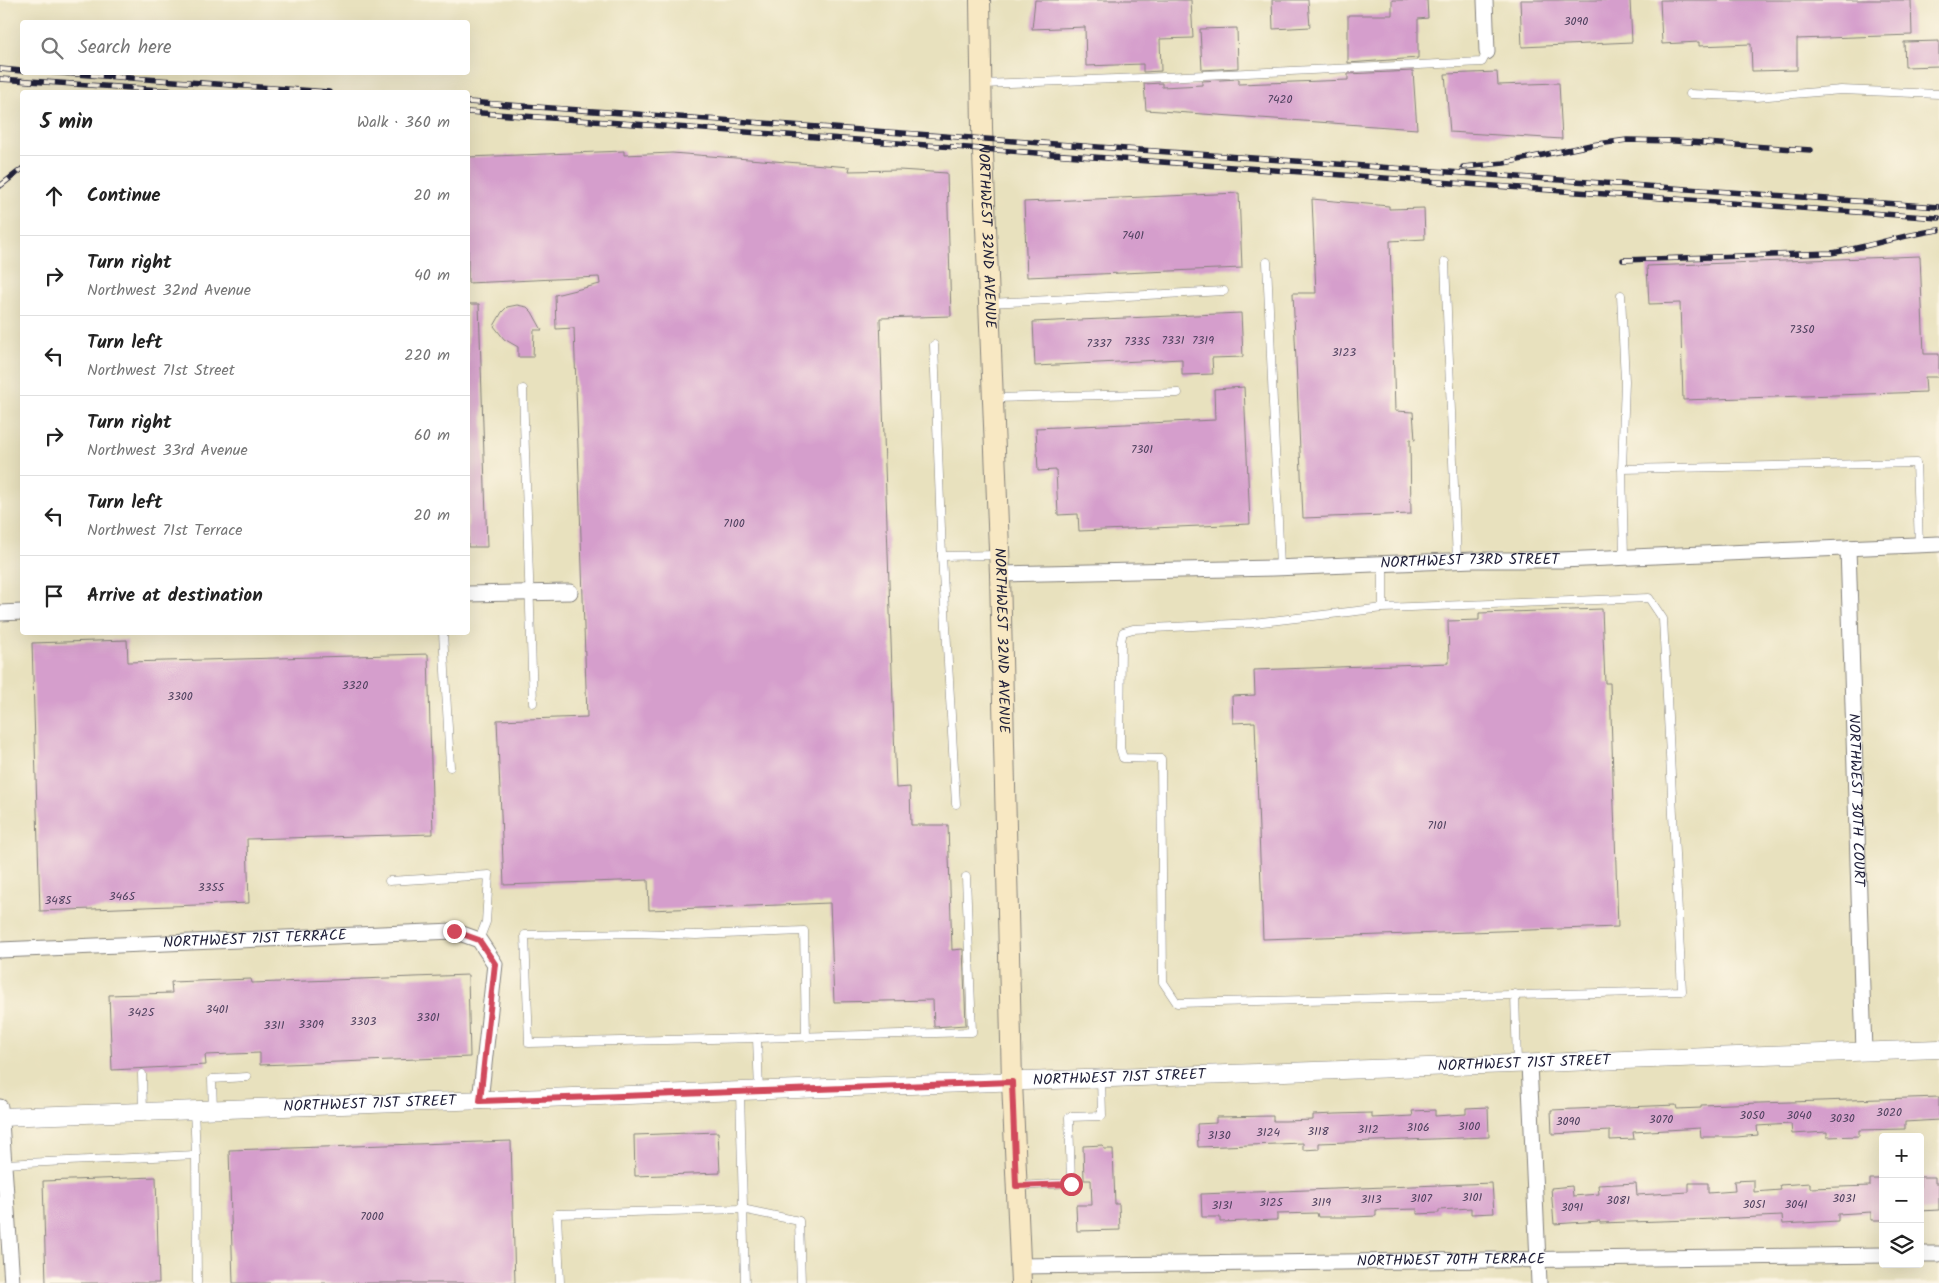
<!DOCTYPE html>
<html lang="en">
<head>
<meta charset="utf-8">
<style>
	body { margin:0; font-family:Kalam,sans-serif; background:#f6f6f6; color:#222 }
	.controls { position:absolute; right:15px; bottom:15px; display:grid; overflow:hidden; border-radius:5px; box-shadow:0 5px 20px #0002 }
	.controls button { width:45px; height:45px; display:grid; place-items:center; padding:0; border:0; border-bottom:1px solid #e0e0e0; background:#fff; color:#222; font:25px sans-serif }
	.stop { position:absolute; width:15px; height:15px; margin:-11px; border:4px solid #d1495b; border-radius:50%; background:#fff }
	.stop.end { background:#d1495b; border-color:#fff; box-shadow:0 1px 5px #0008 }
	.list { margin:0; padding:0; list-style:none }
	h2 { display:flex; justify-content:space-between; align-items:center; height:65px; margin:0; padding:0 20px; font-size:21px }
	h2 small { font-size:16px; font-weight:400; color:#767676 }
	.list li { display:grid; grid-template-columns:32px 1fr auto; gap:15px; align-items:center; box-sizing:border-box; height:80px; padding:0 20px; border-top:1px solid #e0e0e0 }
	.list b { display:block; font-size:19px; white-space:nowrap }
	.list p { margin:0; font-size:16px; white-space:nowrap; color:#767676 }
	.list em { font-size:16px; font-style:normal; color:#767676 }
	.icon { flex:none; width:28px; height:28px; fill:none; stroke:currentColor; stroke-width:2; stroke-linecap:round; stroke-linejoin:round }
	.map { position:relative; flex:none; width:1939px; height:1283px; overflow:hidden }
	.search { position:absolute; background:#fff; box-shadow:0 5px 20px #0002; left:20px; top:20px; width:450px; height:55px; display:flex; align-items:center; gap:12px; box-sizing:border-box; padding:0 18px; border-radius:5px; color:#767676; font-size:19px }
	.panel { position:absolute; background:#fff; box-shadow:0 5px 20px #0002; left:20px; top:90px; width:450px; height:545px; border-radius:5px }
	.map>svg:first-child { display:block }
	.building { fill:#d59ecc }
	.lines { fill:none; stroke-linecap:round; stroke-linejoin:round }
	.service-casing { stroke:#85827c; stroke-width:9 }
	.minor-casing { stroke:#85827c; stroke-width:17 }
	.tertiary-casing { stroke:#85827c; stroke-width:19 }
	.secondary-casing { stroke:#85827c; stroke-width:22 }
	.service { stroke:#fff; stroke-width:8 }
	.minor { stroke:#fff; stroke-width:15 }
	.tertiary { stroke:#fff; stroke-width:18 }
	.secondary { stroke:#f8e8c3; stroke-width:20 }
	.rail-casing { stroke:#22223b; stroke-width:5.5 }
	.rail { stroke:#fcf5e5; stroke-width:4; stroke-dasharray:11; stroke-linecap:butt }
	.route { stroke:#d1495b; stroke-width:6 }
	.labels { text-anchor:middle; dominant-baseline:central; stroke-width:4; stroke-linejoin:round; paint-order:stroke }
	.number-label { font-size:12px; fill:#4f415f }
	.street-label { font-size:15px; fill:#22223b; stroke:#fcf5e5 }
</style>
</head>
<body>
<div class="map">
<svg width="1939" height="1283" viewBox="0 0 1939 1283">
	<rect width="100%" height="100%" fill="#fcf5e5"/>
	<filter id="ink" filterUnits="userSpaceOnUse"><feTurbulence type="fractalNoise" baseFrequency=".02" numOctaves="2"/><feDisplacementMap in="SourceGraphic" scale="10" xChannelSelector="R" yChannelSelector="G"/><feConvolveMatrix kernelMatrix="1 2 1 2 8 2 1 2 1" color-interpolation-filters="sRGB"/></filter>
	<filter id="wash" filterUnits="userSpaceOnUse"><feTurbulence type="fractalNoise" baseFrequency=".0096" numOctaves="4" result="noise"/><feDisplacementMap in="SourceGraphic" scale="20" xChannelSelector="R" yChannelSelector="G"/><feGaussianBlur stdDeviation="1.12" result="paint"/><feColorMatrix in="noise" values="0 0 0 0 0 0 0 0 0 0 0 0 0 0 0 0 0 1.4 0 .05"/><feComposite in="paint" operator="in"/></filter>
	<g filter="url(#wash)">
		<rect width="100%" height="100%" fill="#e8e1be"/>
		<g id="blocks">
			<!-- building -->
			<g class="building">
				<path d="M1035 0H1191L1193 38 1160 39 1161 71 1143 72V64L1086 66 1085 27 1032 29Z"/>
				<path d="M1272 0H1308L1310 27 1273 29Z"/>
				<path d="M1392 0H1427L1428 18 1418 19V58L1348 63V15H1392Z"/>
				<path d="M1520 0H1630L1632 42 1522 47Z"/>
				<path d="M1660 0H1911L1912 35 1797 39V70L1752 71 1751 44 1699 46V42L1662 44Z"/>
				<path d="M1237 28 1238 68 1202 70 1200 29Z"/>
				<path d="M1939 41V66L1905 67 1904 42Z"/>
				<path d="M1413 71 1417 129 1146 110 1144 84 1162 83V87L1202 85V81L1239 79V84L1348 80V74Z"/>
				<path d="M1497 72 1498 85 1559 83 1562 139 1450 132 1445 74Z"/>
				<path d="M624 151V155L672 153 850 167 849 171 899 170 947 173 951 316 880 318 896 788 910 787 911 825H948L952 950 963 949 966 1025 934 1027 933 1000 834 1002 830 903 649 910 648 880 504 885 497 720 587 717 574 328 556 329 555 295 600 284 599 277 468 283V157Z"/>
				<path d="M1239 193 1242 268 1027 277 1024 202Z"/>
				<path d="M1312 199 1389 206V209L1424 208 1425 239 1390 241 1395 411 1413 412 1415 440 1410 439 1411 514 1303 518 1293 293H1316Z"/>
				<path d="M1920 256 1924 354H1939V377H1925L1926 392 1683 400 1680 303 1649 304 1647 266Z"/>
				<path d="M468 304H479L487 547H468Z"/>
				<path d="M517 305 527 307 532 312 542 330H534L533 357H518V347L504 339 494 326 502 312 507 307Z"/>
				<path d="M1241 313 1243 357 1212 358 1213 374 1182 375V359L1035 366 1033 322Z"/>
				<path d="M1244 387 1250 524 1079 531 1078 514 1058 515 1056 470 1038 471 1036 428 1215 420 1214 389Z"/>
				<path d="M1602 609 1605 683H1610L1618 927 1263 939 1255 722 1233 723 1232 696 1255 695 1254 670 1449 663 1448 621 1479 620V613Z"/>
				<path d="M127 640 128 662 428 654 433 834 247 839 249 903 40 911 32 643Z"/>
				<path d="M468 975 470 1057 260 1065V1053L205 1055 206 1065 112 1070 109 995 172 993 171 982 251 979 252 983Z"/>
				<path d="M1939 1097V1120L1905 1122V1129L1859 1130V1136L1827 1137V1132L1792 1134 1791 1124 1757 1126 1758 1135 1737 1137H1701L1700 1128 1633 1132 1634 1139 1610 1140V1131L1552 1134 1551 1110 1676 1105 1677 1109 1701 1108V1105Z"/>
				<path d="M1488 1107 1489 1137 1319 1143V1149L1303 1150V1143L1198 1147 1197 1124 1216 1123V1117L1273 1116V1121H1285L1313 1120V1115L1335 1114 1372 1113V1118L1413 1116 1412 1111 1435 1110V1116L1466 1114V1108Z"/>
				<path d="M718 1132 720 1173 635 1176 634 1135Z"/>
				<path d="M511 1141 515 1283H233L229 1150Z"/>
				<path d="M1103 1145 1104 1149H1113L1115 1204H1119L1120 1230 1077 1231 1076 1205H1092L1091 1180H1084L1083 1146Z"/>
				<path d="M156 1177 159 1283H46L43 1181Z"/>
				<path d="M1920 1177H1935V1183H1939V1210L1920 1211Z"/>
				<path d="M1870 1179H1883V1220H1871V1212L1838 1214V1221L1783 1224 1782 1216 1691 1220 1600 1223V1221L1554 1224 1551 1188 1572 1186 1573 1196 1599 1194 1598 1185 1636 1183 1637 1195 1689 1192V1183H1708V1193L1735 1191 1734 1181 1754 1180V1192L1781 1190 1780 1185 1810 1183V1188L1870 1186Z"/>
				<path d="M1492 1183 1494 1213 1471 1214V1208L1439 1210V1213L1417 1214V1209L1376 1210V1216L1354 1217H1318L1317 1213 1277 1214V1220L1220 1222V1217H1202L1201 1194Z"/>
			</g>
		</g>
	</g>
	<g filter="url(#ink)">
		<use href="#blocks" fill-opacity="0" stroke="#85827c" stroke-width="1"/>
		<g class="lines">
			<!-- service casing -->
			<g class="service-casing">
				<g id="service">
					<path d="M981 84 1142 78 1482 62 1487 52"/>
					<path d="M1690 94 1757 97 1841 90 1939 94"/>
					<path d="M1267 262 1280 568"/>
					<path d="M1445 262 1457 561"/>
					<path d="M1621 295 1625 381 1622 469"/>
					<path d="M989 303 1224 291"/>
					<path d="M934 345 942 556 999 555"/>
					<path d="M523 389 533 703"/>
					<path d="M995 398 1178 393"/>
					<path d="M942 556 956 804"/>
					<path d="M1624 557 1622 469 1916 463 1919 545"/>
					<path d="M1383 608 1649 598 1663 619 1682 991 1177 1003 1163 982 1161 759 1123 758 1120 748 1121 641 1123 632 1133 629 1253 623 1383 608V564"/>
					<path d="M443 632 450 767"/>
					<path d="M389 881 489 875 486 922 479 940"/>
					<path d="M1515 994 1517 1064"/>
					<path d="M757 1038 529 1043 525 935 636 933 696 935 804 931 806 1037"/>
					<path d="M142 1074 143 1112"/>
					<path d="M759 1091 757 1038 972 1032 966 877"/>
					<path d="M740 1092 745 1283"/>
					<path d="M213 1110 212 1079 247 1077"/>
					<path d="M196 1155 197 1283"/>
					<path d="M4 1164 196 1155 194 1110"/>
					<path d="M1018 1186 1071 1183 1069 1117 1102 1116 1101 1079"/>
					<path d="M560 1283 557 1214 742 1209 799 1221 801 1283"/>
				</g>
			</g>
			<!-- minor casing -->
			<g class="minor-casing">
				<g id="minor">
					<path d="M1485 0 1487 52"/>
					<path id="s1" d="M1848 548 1864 1052"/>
					<path id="s2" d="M1000 574 1274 568 1474 560H1561L1939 544"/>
					<path d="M468 594 570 592"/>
					<path d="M0 613 22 612"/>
					<path id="s3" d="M0 950 454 931 479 940 495 964 480 1101"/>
					<path d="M1529 1064 1539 1283"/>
					<path d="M0 1107 12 1283"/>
					<path d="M1920 1254H1939"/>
					<path id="s4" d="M1020 1266 1883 1255"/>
				</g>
			</g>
			<!-- tertiary casing -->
			<g class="tertiary-casing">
				<g id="tertiary">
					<path id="s5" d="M0 1117 1939 1049"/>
				</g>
			</g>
			<!-- secondary casing -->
			<g class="secondary-casing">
				<g id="secondary">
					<path id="s6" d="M980 0 982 128 1000 574 1012 1082 1021 1283"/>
				</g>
			</g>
			<!-- service -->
			<use href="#service" class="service"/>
			<!-- minor -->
			<use href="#minor" class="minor"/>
			<!-- tertiary -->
			<use href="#tertiary" class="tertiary"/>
			<!-- secondary -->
			<use href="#secondary" class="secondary"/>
			<!-- rail casing -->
			<g class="rail-casing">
				<g id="rail">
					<path d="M0 69 22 71"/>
					<path d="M47 72 329 92"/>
					<path d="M0 79 191 92"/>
					<path d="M468 102 1939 207"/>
					<path d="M468 112 1939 218"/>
					<path d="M1463 167 1504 163 1591 145 1627 140 1674 141 1811 150"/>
					<path d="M0 186 22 169"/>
					<path d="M1623 260 1831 253C1867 247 1902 235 1939 230"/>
				</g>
			</g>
			<!-- rail -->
			<use href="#rail" class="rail"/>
		</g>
	</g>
	<g class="lines" filter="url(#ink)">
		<!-- route -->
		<path class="route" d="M454 931 479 940 495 964 480 1101 1012 1082 1016 1186 1071 1184"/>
	</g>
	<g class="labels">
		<!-- number labels -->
		<g class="number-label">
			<text x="1576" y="21">3090</text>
			<text x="1280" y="99">7420</text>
			<text x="1133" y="235">7401</text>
			<text x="1802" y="329">7350</text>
			<text x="1173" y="340">7331</text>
			<text x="1203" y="340">7319</text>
			<text x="1137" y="341">7335</text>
			<text x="1099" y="343">7337</text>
			<text x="1344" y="352">3123</text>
			<text x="1142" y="449">7301</text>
			<text x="734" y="523">7100</text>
			<text x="355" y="685">3320</text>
			<text x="180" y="696">3300</text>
			<text x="1437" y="825">7101</text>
			<text x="211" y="887">3355</text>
			<text x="122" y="896">3465</text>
			<text x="58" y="900">3485</text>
			<text x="217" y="1009">3401</text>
			<text x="141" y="1012">3425</text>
			<text x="428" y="1017">3301</text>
			<text x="363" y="1021">3303</text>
			<text x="311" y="1024">3309</text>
			<text x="274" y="1025">3311</text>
			<text x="1889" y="1112">3020</text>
			<text x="1752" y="1115">3050</text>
			<text x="1799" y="1115">3040</text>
			<text x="1842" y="1118">3030</text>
			<text x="1661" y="1119">3070</text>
			<text x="1568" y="1121">3090</text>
			<text x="1469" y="1126">3100</text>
			<text x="1418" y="1127">3106</text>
			<text x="1368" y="1129">3112</text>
			<text x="1318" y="1131">3118</text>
			<text x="1268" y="1132">3124</text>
			<text x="1219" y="1135">3130</text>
			<text x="1472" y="1197">3101</text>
			<text x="1421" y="1198">3107</text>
			<text x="1844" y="1198">3031</text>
			<text x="1371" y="1199">3113</text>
			<text x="1618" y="1200">3081</text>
			<text x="1271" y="1202">3125</text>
			<text x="1321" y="1202">3119</text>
			<text x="1754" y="1204">3051</text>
			<text x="1796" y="1204">3041</text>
			<text x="1222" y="1205">3131</text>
			<text x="1572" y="1207">3091</text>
			<text x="372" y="1216">7000</text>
		</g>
		<!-- street labels -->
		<g class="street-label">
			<text stroke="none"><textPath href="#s6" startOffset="236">NORTHWEST 32ND AVENUE</textPath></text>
			<text stroke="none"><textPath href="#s2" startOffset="470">NORTHWEST 73RD STREET</textPath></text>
			<text stroke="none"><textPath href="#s6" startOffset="641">NORTHWEST 32ND AVENUE</textPath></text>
			<text stroke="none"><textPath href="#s1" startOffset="252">NORTHWEST 30TH COURT</textPath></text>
			<text stroke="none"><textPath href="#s3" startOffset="255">NORTHWEST 71ST TERRACE</textPath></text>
			<text stroke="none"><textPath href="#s5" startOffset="1525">NORTHWEST 71ST STREET</textPath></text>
			<text stroke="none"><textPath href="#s5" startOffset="1120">NORTHWEST 71ST STREET</textPath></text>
			<text stroke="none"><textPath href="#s5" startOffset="370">NORTHWEST 71ST STREET</textPath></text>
			<text stroke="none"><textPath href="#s4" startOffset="431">NORTHWEST 70TH TERRACE</textPath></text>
		</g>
	</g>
</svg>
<div class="controls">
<button>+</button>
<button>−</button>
<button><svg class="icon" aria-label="layers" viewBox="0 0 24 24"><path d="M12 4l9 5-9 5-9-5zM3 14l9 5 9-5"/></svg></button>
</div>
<div class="stop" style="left:1071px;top:1184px"></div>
<div class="stop end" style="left:454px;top:931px"></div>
<div class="search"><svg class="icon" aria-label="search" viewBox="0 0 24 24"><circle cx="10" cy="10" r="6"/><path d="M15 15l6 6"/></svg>Search here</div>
<section class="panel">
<h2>5 min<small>Walk · 360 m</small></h2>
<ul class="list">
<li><svg class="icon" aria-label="ahead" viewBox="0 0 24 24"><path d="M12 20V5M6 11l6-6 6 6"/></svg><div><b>Continue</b></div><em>20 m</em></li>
<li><svg class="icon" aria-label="right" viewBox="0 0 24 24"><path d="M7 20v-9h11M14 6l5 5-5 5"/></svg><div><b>Turn right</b><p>Northwest 32nd Avenue</p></div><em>40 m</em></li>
<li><svg class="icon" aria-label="left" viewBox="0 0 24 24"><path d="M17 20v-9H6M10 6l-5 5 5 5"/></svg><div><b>Turn left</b><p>Northwest 71st Street</p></div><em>220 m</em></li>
<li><svg class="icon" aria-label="right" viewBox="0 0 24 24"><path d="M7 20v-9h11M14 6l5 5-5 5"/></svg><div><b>Turn right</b><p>Northwest 33rd Avenue</p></div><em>60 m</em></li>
<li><svg class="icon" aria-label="left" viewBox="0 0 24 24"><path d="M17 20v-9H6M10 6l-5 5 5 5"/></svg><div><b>Turn left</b><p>Northwest 71st Terrace</p></div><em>20 m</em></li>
<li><svg class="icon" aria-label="arrive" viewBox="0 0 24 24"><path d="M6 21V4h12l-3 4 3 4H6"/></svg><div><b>Arrive at destination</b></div></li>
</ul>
</section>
</div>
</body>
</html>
